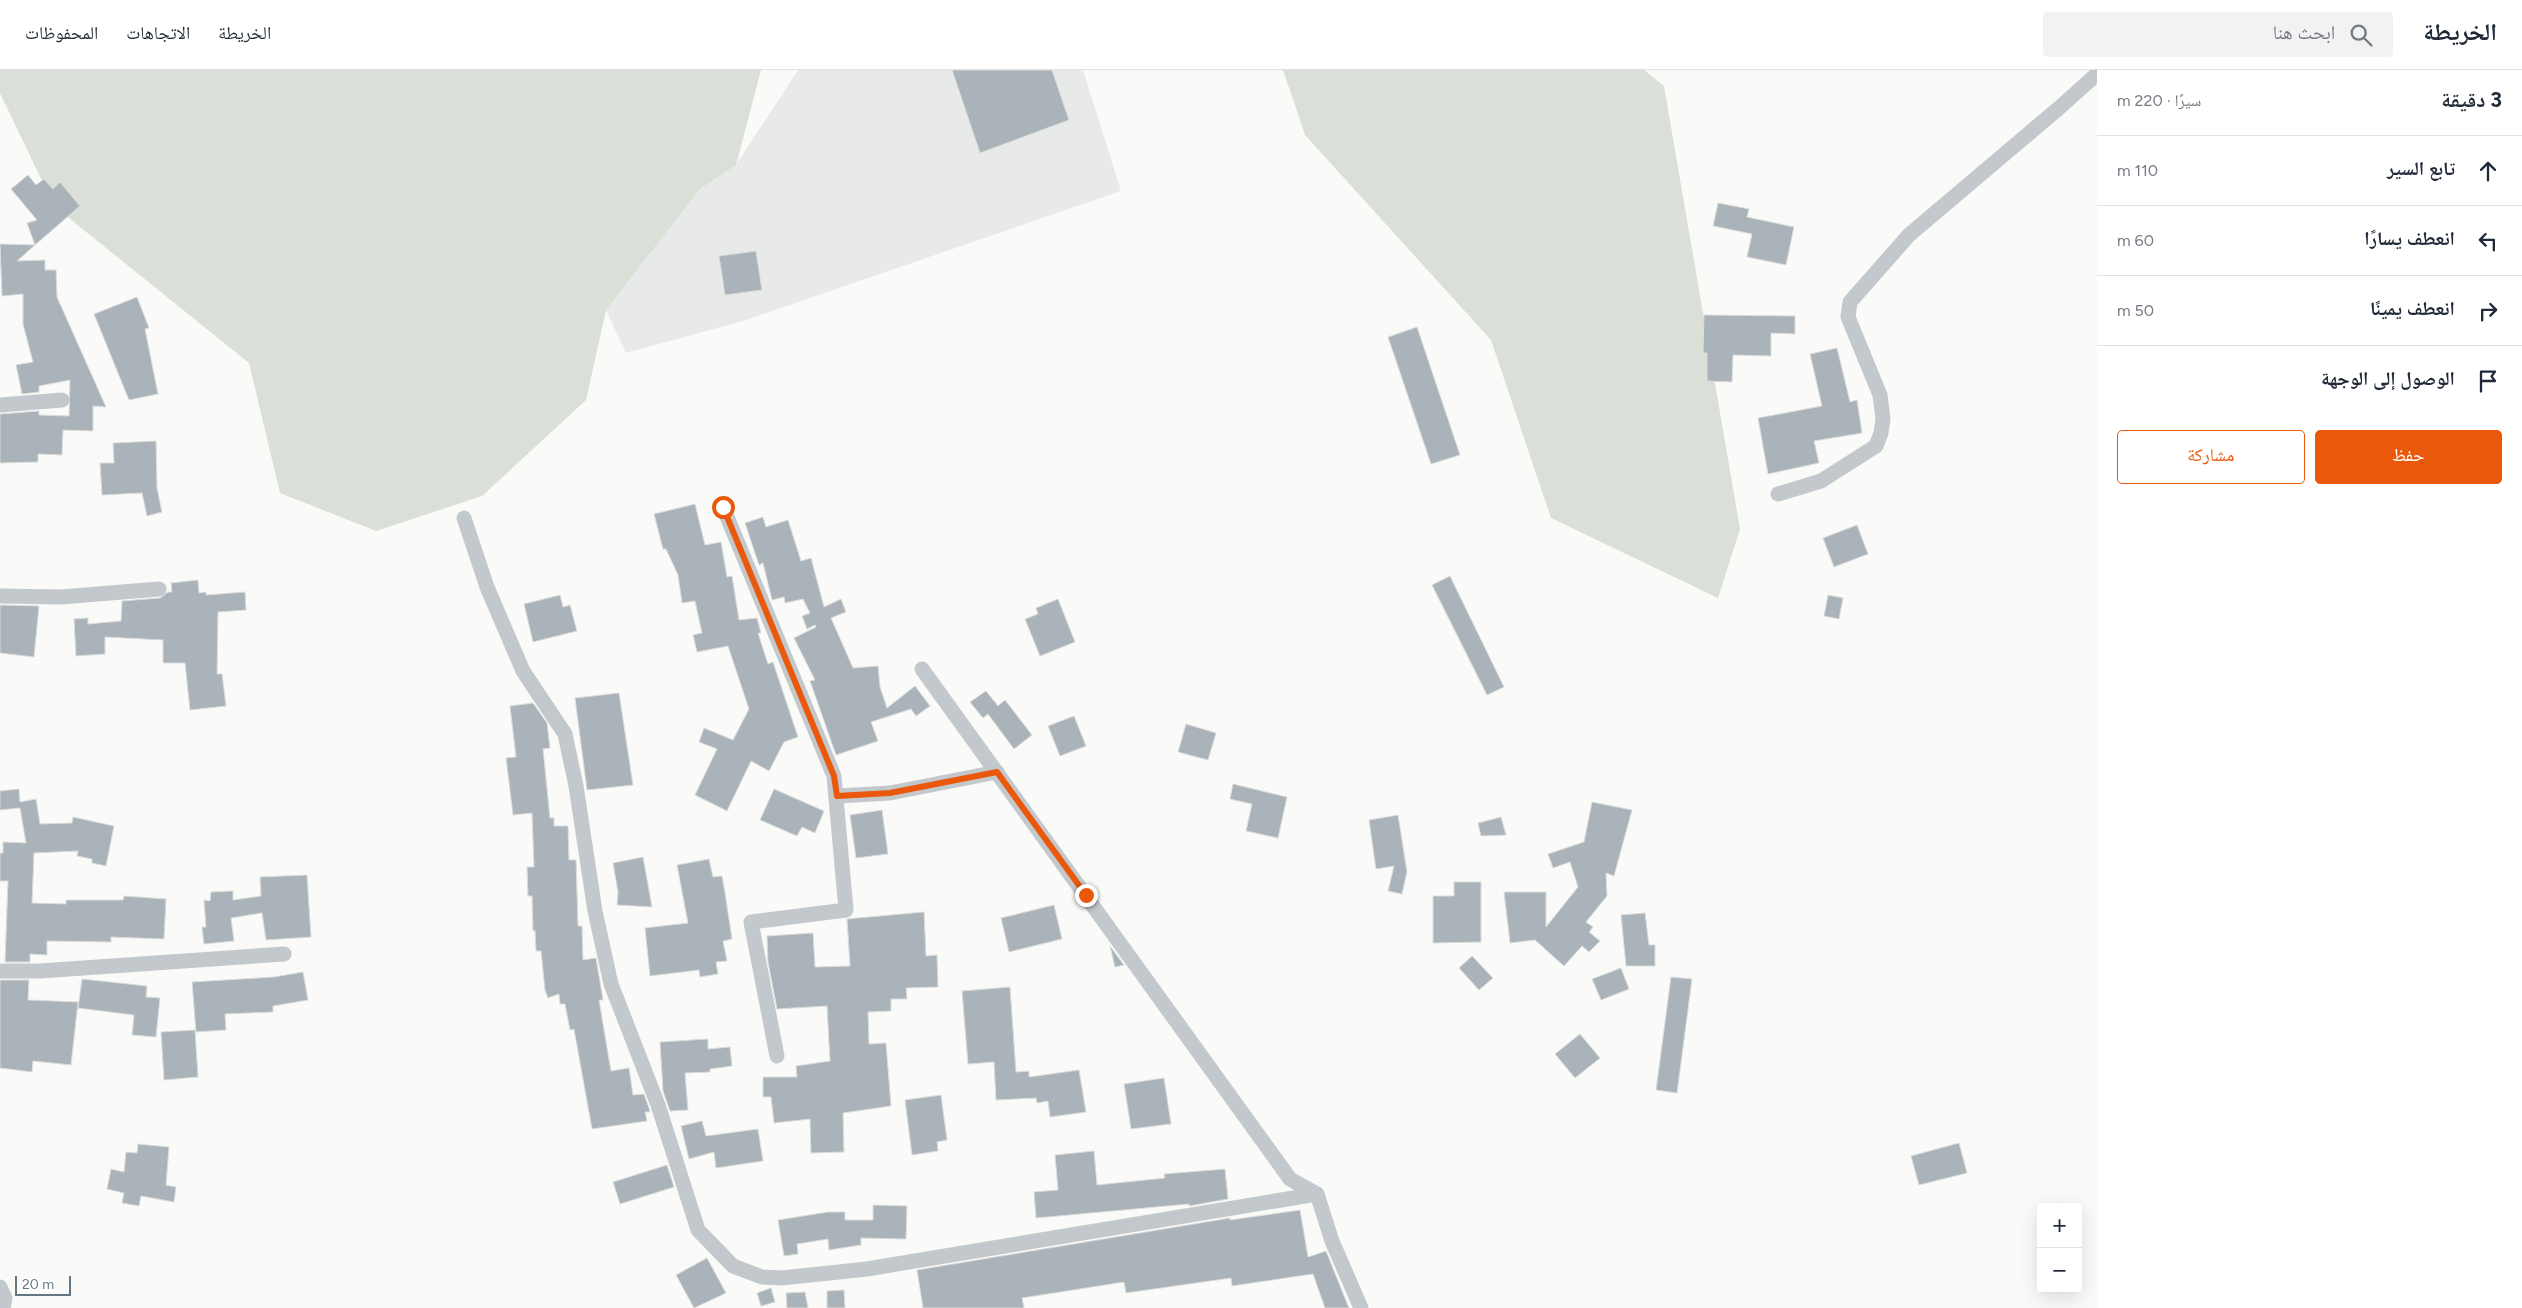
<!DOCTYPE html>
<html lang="ar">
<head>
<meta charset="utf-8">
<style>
	body { margin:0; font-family:Figtree,"Noto Naskh Arabic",sans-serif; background:#f2f2f3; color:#1f2937; direction:rtl }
	.controls { position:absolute; right:15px; bottom:15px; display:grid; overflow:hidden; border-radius:5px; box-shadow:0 5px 20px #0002 }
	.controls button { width:45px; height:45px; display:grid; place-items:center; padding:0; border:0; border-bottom:1px solid #e0e1e3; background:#fff; color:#1f2937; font:25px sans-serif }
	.scale { position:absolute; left:15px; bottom:12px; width:56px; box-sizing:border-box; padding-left:5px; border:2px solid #657683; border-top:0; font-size:14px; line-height:18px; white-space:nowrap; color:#657683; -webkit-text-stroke:4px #fff; paint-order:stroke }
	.stop { position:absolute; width:15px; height:15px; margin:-11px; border:4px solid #ea580c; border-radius:50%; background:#fff }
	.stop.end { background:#ea580c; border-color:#fff; box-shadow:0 1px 5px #0008 }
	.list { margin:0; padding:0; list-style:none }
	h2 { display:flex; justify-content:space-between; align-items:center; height:65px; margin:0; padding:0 20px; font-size:21px }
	h2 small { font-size:16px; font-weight:400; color:#747a83 }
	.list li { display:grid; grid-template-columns:32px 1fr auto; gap:15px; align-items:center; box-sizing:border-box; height:70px; padding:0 20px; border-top:1px solid #e0e1e3 }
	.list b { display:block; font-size:19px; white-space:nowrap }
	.list em { font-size:16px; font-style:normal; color:#747a83 }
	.actions { display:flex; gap:10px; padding:15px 20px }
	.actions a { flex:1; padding:11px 0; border:1px solid #ea580c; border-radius:5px; text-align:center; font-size:18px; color:#ea580c }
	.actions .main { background:#ea580c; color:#fff }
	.icon { flex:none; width:28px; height:28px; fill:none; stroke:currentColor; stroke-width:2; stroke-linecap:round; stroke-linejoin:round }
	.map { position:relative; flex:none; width:2097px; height:1238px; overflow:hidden; direction:ltr }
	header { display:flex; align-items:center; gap:30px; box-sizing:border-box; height:70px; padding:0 25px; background:#fff; border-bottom:1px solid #e0e1e3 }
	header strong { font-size:24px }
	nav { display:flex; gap:28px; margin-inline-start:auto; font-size:18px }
	.search { width:350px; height:45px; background:#f2f2f3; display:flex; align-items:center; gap:12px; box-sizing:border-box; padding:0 18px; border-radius:5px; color:#747a83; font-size:19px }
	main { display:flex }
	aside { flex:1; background:#fff }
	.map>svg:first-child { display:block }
	.built { fill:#e8e9e9 }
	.green { fill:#dadfd7 }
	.building { fill:#aab3b9; stroke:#dcdcda }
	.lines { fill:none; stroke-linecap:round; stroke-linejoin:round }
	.street { stroke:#c3c8cc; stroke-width:15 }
	.route { stroke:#ea580c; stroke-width:6 }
</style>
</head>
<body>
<header>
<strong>الخريطة</strong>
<div class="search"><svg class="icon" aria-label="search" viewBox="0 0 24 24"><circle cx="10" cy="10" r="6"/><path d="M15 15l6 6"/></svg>ابحث هنا</div>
<nav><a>الخريطة</a><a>الاتجاهات</a><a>المحفوظات</a></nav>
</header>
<main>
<aside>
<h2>3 دقيقة<small>سيرًا · 220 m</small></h2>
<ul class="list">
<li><svg class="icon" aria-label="ahead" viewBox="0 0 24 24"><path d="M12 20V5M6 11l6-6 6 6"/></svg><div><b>تابع السير</b></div><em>110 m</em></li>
<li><svg class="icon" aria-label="left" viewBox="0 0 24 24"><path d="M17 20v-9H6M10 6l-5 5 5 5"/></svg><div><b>انعطف يسارًا</b></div><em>60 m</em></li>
<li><svg class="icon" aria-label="right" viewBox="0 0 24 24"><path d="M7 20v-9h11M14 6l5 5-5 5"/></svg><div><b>انعطف يمينًا</b></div><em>50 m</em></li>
<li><svg class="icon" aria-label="arrive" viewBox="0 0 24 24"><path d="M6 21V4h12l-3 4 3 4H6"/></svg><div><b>الوصول إلى الوجهة</b></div></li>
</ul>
<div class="actions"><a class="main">حفظ</a><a>مشاركة</a></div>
</aside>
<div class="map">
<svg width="2097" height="1238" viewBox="0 0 2097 1238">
	<rect width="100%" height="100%" fill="#fafaf8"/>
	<!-- built -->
	<path class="built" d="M798 0H1083L1121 121 743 251 626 283 606 240 700 119 736 95Z"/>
	<!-- green -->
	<g class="green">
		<path d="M0 0H761L736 95 700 119 606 240 586 330 482 426 376 461 280 423 249 293 54 136 0 23Z"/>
		<path d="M1283 0H1644L1664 16 1740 459 1718 528 1551 448 1491 270 1305 65Z"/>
	</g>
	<!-- building -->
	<g class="building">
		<path d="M952 0H1052L1069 50 980 83Z"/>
		<path d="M28 105 36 115 44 109 53 119 60 112 80 136 35 175 27 153 37 150 11 119Z"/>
		<path d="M1718 133 1749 139 1747 147 1794 157 1786 195 1747 187 1752 164 1713 156Z"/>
		<path d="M0 174 35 175 17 191 45 190V200H56L57 227 106 337 93 336V361L63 360 62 385 38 384V392L0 393V344L39 341V345L69 346 70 310 39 316V322L22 324 16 295 33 292 23 254V224L2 226Z"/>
		<path d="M756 181 762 220 725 225 719 186Z"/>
		<path d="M137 227 149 258 145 259 158 324 129 330 94 244Z"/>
		<path d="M1704 245 1795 246V264L1771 263V286L1733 285 1732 312 1707 311V283H1703Z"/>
		<path d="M1417 257 1460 385 1431 394 1388 267Z"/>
		<path d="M1837 278 1850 332 1857 330 1862 363 1814 371 1819 393 1768 404 1758 348 1822 336 1810 284Z"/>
		<path d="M156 371 157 418 162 442 147 446 142 423 102 425 100 393H114L113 373Z"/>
		<path d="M695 434 705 475 721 472 727 507 732 506 739 550 757 548 761 563H758L768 594 773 592 798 667 784 672 769 701 751 691 727 741 695 725 717 679 699 672 704 658 733 670 749 639 728 576 697 582 693 565 702 563 695 531 682 533 678 505 666 479H663L654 444Z"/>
		<path d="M763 447 766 457 788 450 801 491 811 488 824 537 841 529 846 542 831 548 853 598 878 596 880 617 887 638 915 616 930 636 916 646 911 639 871 652 878 671 836 685 810 611 815 610 794 568 816 557 815 555 807 559 802 546 810 543 803 529 785 533 784 527 772 530 763 493 759 495 745 453Z"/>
		<path d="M1857 455 1868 484 1834 497 1823 468Z"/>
		<path d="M1450 506 1504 617 1487 625 1432 515Z"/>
		<path d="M198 510 199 523 206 522V525L245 522 246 540 218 542 217 604H222L226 636 190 640 185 593H163V570L105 567V584L76 586 74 549 88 548V554L121 551 122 531 160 528 168 522H172L171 513Z"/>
		<path d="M560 525 563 537 570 535 577 561 533 572 524 534Z"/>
		<path d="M1828 525 1843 528 1839 549 1824 546Z"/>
		<path d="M1058 529 1075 572 1040 586 1025 549 1038 544 1036 538Z"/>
		<path d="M0 535 39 536 34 587 0 583Z"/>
		<path d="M986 621 998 636 1005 630 1032 665 1014 679 988 644 983 648 970 632Z"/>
		<path d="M619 623 633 715 587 720 575 628Z"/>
		<path d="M533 633 547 653 550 678 543 679 550 748H554V756H568L569 790H576L578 856H582L583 890 596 888 603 930H599L611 1001 629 998 633 1025 644 1024 649 1038 650 1042H645L647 1051 592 1059 574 959 570 960 565 934H560L559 924 548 928 545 920 541 881H536L535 860 533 861 532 826H528L527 797H534L532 743 513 745 506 688 516 687 510 636Z"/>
		<path d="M1074 646 1086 676 1060 686 1048 656Z"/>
		<path d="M1186 654 1216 663 1208 690 1178 682Z"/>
		<path d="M1233 714 1287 727 1278 768 1246 761 1252 734 1230 729Z"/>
		<path d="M19 719 20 732 36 729 40 754 72 753 73 747 114 756 106 796 92 793V789L77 786 78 781 34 783 32 833 66 834V830H123L124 826 166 829 164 869 111 867V872L47 871V885L30 884V892H5L8 811H0V783H3V772L26 773 20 738 0 740V721Z"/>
		<path d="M774 719 824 741 815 763 802 757 797 766 760 750Z"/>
		<path d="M1592 732 1632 740 1614 806 1606 803 1607 826 1586 852 1593 857 1589 862 1600 871 1589 882 1582 876 1564 896 1535 870 1510 873 1504 822H1546V857L1578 817 1570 792 1553 798 1548 784 1584 772Z"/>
		<path d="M882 740 888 784 856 788 850 745Z"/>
		<path d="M1398 745 1407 802 1402 824 1388 821 1394 796 1376 799 1369 750Z"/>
		<path d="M1501 747 1506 765 1481 766 1478 753Z"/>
		<path d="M643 787 652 837 617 835 618 822 613 793Z"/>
		<path d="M709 789 713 807 722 806 725 823 732 869 723 871 727 891 716 892 718 904 700 907 699 900 650 906 645 858 688 853 677 795Z"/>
		<path d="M307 805 311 867 266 870 262 843 231 848 234 871 204 874 202 857H206L204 830 210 831 211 822 233 821V830L261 826 260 807Z"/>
		<path d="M1454 812H1481V872L1433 873V826H1454Z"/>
		<path d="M1054 835 1062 869 1009 882 1001 848Z"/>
		<path d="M924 842 926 886 937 885 938 917 906 918 907 929H891V941L868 942 869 974 886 973 891 1036 843 1043 844 1082 811 1083 810 1049 774 1053 771 1027H763V1007H797L796 996 830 991 827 936 777 939 768 892 767 866 813 863 815 897 850 896 847 849Z"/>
		<path d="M1645 843 1649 875H1655V896H1626L1621 845Z"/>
		<path d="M1110 876 1124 895 1115 897Z"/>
		<path d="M1472 886 1493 908 1479 920 1459 898Z"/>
		<path d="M1621 898 1629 919 1601 930 1592 909Z"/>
		<path d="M303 902 308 930 273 936V942L225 944 226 960 196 962 192 912 274 907Z"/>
		<path d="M1671 907 1692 909 1677 1023 1656 1020Z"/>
		<path d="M82 909 147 916 146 927 160 928 156 967 132 965 134 945 78 938Z"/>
		<path d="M0 910H29L28 930 78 932 71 995 33 991 32 1002 0 998Z"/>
		<path d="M1010 917 1016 1002 1029 1001V1007L1079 1000 1086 1042 1050 1047 1048 1031 1037 1033 1036 1028 996 1030 994 992 968 994 962 921Z"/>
		<path d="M195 960 198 1007 164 1010 161 962Z"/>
		<path d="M1580 964 1600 988 1575 1008 1555 984Z"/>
		<path d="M708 969V979L730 977 732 996 710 999V1002L685 1003 688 1040 670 1041 663 1021 660 972Z"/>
		<path d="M1164 1008 1171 1054 1131 1059 1124 1014Z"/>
		<path d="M941 1025 947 1070 937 1072 938 1081 912 1085 905 1030Z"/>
		<path d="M702 1051 706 1066 758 1059 763 1091 716 1098 714 1082 689 1089 681 1056Z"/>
		<path d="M1959 1073 1967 1103 1919 1115 1911 1086Z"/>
		<path d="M138 1074 169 1077 166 1115 176 1117 174 1132 141 1126 139 1136 122 1133 124 1123 107 1119 111 1099 124 1102 126 1082 137 1083Z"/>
		<path d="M1094 1081 1097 1115 1165 1108 1164 1104 1225 1099 1228 1129 1189 1136V1134L1036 1148 1034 1122 1058 1120 1055 1085Z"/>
		<path d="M667 1095 674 1117 620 1134 613 1112Z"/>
		<path d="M873 1135 907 1136 906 1169 861 1168V1175L829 1180 828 1169 797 1174 798 1184 784 1186 778 1150 828 1142H845V1150H873Z"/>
		<path d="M1300 1140 1308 1187 1326 1181 1349 1238H1325L1313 1204 1232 1216 1231 1208 1126 1223 1124 1212 1022 1228 1024 1238H923L917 1200 1230 1148V1150Z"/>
		<path d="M707 1188 726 1223 694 1238 676 1205Z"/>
		<path d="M771 1218 775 1232 761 1236 757 1223Z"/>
		<path d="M844 1220 845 1238H827V1221Z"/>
		<path d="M805 1222 808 1238H787L786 1223Z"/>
	</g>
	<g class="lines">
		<!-- street -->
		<g class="street">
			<path d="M0 335 62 330"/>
			<path d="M1778 424 1821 411 1876 376 1881 363 1883 349 1880 325 1848 247 1850 232 1909 165 2059 38 2097 4"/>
			<path d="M723 437 834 706 846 840 751 852 777 986"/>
			<path d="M464 448 487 517 523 601 565 664 576 716 595 841 611 914 658 1035 698 1160 733 1196 762 1207 782 1208 867 1199 1317 1124"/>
			<path d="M0 526 61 527 159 519"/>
			<path d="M922 599 1290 1109 1317 1124 1332 1171 1361 1238"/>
			<path d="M837 726 890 723 997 702"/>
			<path d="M0 901H40L284 884"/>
			<path d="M0 1217 5 1228 3 1238"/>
		</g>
	</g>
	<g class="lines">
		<!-- route -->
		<path class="route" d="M723 437 834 706 837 726 890 723 997 702 1086 825"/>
	</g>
</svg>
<div class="controls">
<button>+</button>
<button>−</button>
</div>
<div class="scale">20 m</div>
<div class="stop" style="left:723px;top:437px"></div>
<div class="stop end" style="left:1086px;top:825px"></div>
</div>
</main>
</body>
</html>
